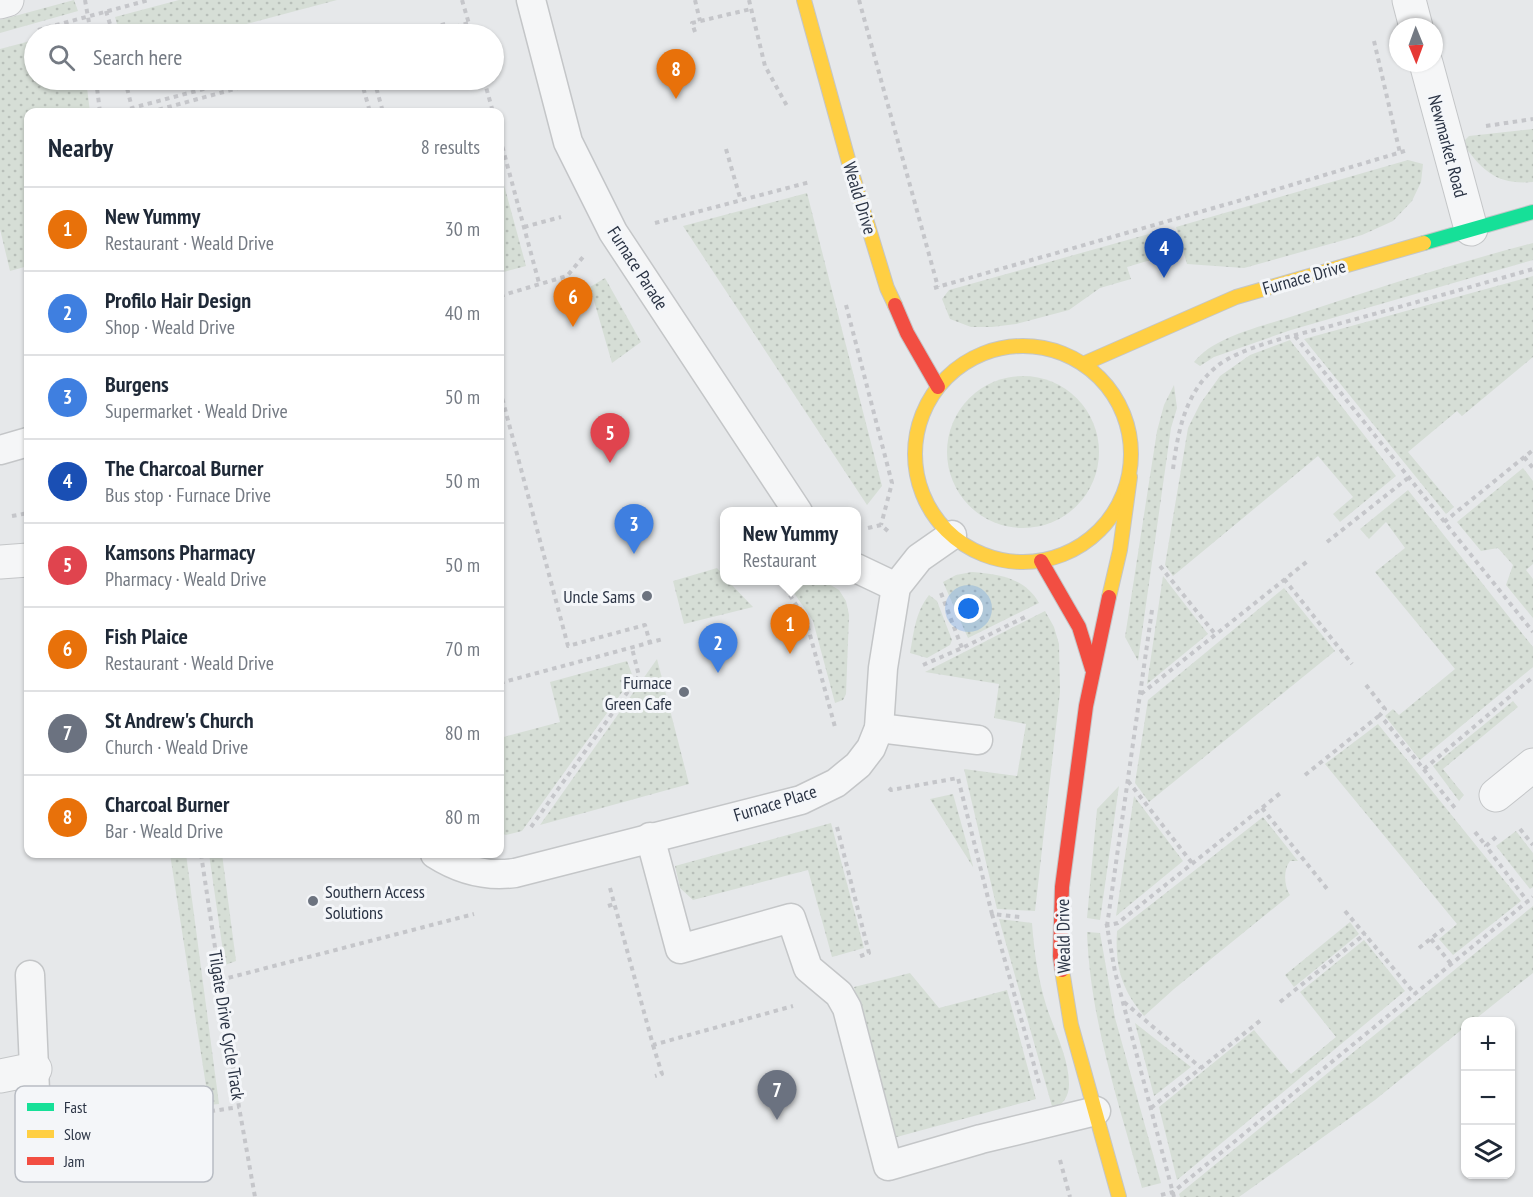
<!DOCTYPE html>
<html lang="en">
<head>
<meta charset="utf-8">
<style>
	body { margin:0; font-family:"PT Sans Narrow",sans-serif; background:#f2f2f3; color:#1f2937 }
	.controls { position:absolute; right:18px; bottom:18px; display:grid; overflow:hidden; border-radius:12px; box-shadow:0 2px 4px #0004 }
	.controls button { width:54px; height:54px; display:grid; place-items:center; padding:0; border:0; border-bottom:2px solid #e0e1e3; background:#fff; color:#1f2937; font:30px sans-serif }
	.compass { position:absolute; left:1389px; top:18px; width:54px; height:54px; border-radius:50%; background:#fff; box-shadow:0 2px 4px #0004; rotate:179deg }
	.you { position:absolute; left:969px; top:609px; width:21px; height:21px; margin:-15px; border:4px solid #fff; border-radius:50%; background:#1a73e8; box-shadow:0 0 0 9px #1a73e833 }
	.badge { display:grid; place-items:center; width:39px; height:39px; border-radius:50%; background:#6c737f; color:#fff; font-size:20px; font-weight:700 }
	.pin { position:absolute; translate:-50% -50px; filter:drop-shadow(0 2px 3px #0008) }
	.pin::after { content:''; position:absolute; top:32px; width:21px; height:18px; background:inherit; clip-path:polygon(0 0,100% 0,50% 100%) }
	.popup { position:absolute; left:720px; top:507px; width:141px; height:78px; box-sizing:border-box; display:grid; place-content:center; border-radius:12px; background:#fff; filter:drop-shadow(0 2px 4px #0005); font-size:20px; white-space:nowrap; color:#747a83 }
	.popup b { font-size:22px; color:#1f2937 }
	.popup::after { content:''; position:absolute; left:50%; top:100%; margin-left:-12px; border:12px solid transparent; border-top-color:#fff }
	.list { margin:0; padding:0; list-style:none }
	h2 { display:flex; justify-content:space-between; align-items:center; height:78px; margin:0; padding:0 24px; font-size:26px }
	h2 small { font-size:20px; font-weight:400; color:#747a83 }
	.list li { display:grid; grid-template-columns:39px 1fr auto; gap:18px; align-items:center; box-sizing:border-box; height:84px; padding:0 24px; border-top:2px solid #e0e1e3 }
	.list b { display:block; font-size:22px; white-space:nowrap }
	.list p { margin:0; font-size:20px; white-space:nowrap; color:#747a83 }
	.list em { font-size:20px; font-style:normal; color:#747a83 }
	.icon { flex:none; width:33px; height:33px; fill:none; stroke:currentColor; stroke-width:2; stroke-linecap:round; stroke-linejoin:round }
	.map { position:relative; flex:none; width:1533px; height:1197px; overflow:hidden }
	.search { position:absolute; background:#fff; box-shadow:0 2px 4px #0004; left:24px; top:24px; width:480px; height:66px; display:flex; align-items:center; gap:15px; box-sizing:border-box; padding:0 21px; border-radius:33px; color:#747a83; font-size:22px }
	.panel { position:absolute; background:#fff; box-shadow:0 2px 4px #0004; left:24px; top:108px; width:480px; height:750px; border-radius:12px }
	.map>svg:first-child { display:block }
	.grass { fill:url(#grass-dots) }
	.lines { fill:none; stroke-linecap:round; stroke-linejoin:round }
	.lane-casing { stroke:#c4c6c8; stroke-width:31 }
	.street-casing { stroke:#c4c6c8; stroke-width:35 }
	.fast-casing { stroke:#c4c6c8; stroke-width:16 }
	.slow-casing { stroke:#c4c6c8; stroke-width:16 }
	.jam-casing { stroke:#c4c6c8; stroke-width:16 }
	.path { stroke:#c5c6ca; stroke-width:4; stroke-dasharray:4.5 4.5; stroke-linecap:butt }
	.lane { stroke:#f5f6f7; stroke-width:28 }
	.street { stroke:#f5f6f7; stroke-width:33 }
	.fast { stroke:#16e098; stroke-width:14 }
	.slow { stroke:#ffcf43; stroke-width:14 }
	.jam { stroke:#f24e42; stroke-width:14 }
	.poi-dot { fill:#6c737f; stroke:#f4f6f9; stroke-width:2 }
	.labels { text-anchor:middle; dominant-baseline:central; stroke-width:6; stroke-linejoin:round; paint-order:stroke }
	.street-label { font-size:18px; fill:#2b3445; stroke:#f4f6f9 }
	.poi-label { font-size:18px; fill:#2b3445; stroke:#f4f6f9; text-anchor:end }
	.key { fill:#f4f6f9; stroke:#b8bcc3; stroke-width:1.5 }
	.key-label { font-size:16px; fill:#2b3445 }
</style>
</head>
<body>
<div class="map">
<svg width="1533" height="1197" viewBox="0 0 1533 1197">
	<defs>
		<pattern id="grass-dots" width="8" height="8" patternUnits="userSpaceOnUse" patternTransform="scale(1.5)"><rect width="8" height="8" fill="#d6ded6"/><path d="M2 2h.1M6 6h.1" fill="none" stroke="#b8bfb9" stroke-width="1.8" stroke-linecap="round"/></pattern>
	</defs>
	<rect width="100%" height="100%" fill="#e6e8ea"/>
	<!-- grass -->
	<g class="grass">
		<path d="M74 0 78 11 0 33V20Z"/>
		<path d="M179 0H337L209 34H120L115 17Z"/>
		<path d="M34 40V80H86L90 112H28V266L10 271 0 229V49Z"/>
		<path d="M1533 129V182C1496 185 1483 171 1462 143L1469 136Z"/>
		<path d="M1408 160 1423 164 1421 182 1412 201 1393 221 1362 235 1244 268 1187 264 1176 227Z"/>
		<path d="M500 170 526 266 500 273Z"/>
		<path d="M807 193 882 486 867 505 683 226Z"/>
		<path d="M1156 232 1164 256 1127 267 1131 279 1100 288 1069 310 1016 324 992 327H971L950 319 942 299 949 290Z"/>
		<path d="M1533 243V260L1291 330 1214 357 1200 366 1194 362C1201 354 1208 348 1218 343 1245 329 1277 322 1305 312 1380 287 1456 263 1533 243Z"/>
		<path d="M1533 276V357L1462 416 1457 411 1408 452 1454 507 1446 514 1304 339Z"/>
		<path d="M605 278 641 342 612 363 590 287Z"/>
		<path d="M1290 340 1396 476 1340 522 1333 514 1353 497 1318 456 1173 576 1165 565 1188 428 1200 404 1220 376 1250 355Z"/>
		<circle cx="1023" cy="452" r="76"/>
		<path d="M1174 385 1177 408 1171 428 1138 661 1125 637 1157 431 1164 405Z"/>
		<path d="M1523 468 1533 481V564L1526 570 1533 579V618L1506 585 1513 565 1498 548 1481 551 1457 522Z"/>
		<path d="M1408 490 1533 647V667L1420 760 1385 716 1393 709 1399 715 1455 669 1375 572 1405 548 1386 522 1369 539 1360 529Z"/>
		<path d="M717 568 724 576V580L728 581 753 607 684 624 673 581Z"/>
		<path d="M972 572C999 574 1025 578 1039 603L968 638 943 582 956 575Z"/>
		<path d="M1163 576 1208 634 1147 684Z"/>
		<path d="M786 581H824L839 590 846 601 849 615 846 694 843 700 835 703 813 621Z"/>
		<path d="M1284 588 1335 651 1149 802 1135 783 1148 700Z"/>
		<path d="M929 595 937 601 952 640 950 645 927 658 910 653C914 632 915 613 929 595Z"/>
		<path d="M1045 611 1054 627 1059 644 1060 692 1035 911 997 909 964 769 1017 776 1026 724 994 718 999 684 925 672Z"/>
		<path d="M657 659 689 784 540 825Z"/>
		<path d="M627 661 633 677 522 831 506 835 500 833V738L560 722 550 682Z"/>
		<path d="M1513 701 1518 707 1443 769 1464 795 1459 801 1433 766Z"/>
		<path d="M1378 724 1521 901 1453 955 1439 939 1457 924 1325 764Z"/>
		<path d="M1119 786 1100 920 1087 918 1097 809Z"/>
		<path d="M953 794 973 866V867L930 799Z"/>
		<path d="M1134 796 1183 861 1116 916Z"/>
		<path d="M1263 817 1298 861H1290C1283 870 1284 886 1290 895L1174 989 1144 1016C1121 989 1115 966 1117 931Z"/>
		<path d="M831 823 864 948 832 957 808 870 693 900 680 888 675 866Z"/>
		<path d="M1516 831 1533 853V887L1530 889 1496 846Z"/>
		<path d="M170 854H186L219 1104 209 1105Z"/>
		<path d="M209 854H222L236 961 225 965Z"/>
		<path d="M1533 906V973L1473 1021 1466 1022 1465 1027 1375 1100 1239 1197H1180L1179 1194Z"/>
		<path d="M999 919 1032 923C1034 951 1038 978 1046 1005 1054 1030 1069 1058 1069 1084 1069 1097 1063 1104 1053 1110Z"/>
		<path d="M1350 922 1359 934 1294 987 1285 975Z"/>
		<path d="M1087 932 1100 933 1115 1018 1161 1183 1142 1188C1119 1103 1090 1020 1087 932Z"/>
		<path d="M1364 940 1405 991 1177 1180 1159 1107 1254 1030 1291 1074 1336 1037 1300 992Z"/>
		<path d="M910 973 939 1008 1007 990 1036 1099 893 1138 854 987Z"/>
		<path d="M1135 1023 1191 1067 1154 1096Z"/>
	</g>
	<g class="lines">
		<!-- lane casing -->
		<g class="lane-casing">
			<g id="lane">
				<path d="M531 0 568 142 613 232 798 512"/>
				<path d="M0 450 28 442"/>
				<path d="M856 568 896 587"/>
				<path d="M879 728 978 740"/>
				<path d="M650 837 680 949 791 918 808 968 839 994 847 1008 888 1166 981 1139 1096 1111"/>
				<path d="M435 854C460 870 485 877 515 873L801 800 836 783 858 765 871 748 879 728 883 668 896 587 919 558 952 535"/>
				<path d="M30 975 37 1137"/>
			</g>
		</g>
		<!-- street casing -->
		<g class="street-casing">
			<g id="street">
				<path d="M1409 0 1416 27"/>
				<path d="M0 2 7 0"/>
				<path d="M1426 63 1471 229"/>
				<path d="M0 562 28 560"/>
				<path d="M1496 795 1533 765"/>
				<path d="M0 1076 35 1069"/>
			</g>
		</g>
		<!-- fast casing -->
		<g class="fast-casing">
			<path id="fast" d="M1424 243 1533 212"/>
		</g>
		<!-- slow casing -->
		<g class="slow-casing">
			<g id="slow">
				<path d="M804 0 851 170 887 288 895 305"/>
				<circle cx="1023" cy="454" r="108"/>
				<path d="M1083 364 1236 297 1424 243"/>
				<path d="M1109 597 1120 550 1130 477"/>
				<path d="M1062 970 1071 1025 1119 1197"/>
			</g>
		</g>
		<!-- jam casing -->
		<g class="jam-casing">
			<g id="jam">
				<path d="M895 305 907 333 938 387"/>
				<path d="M1041 561 1079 627 1092 669"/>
				<path d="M1062 970 1060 956 1062 887 1086 706 1109 597"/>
			</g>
		</g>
		<!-- path -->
		<g class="path">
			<path d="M85 0 91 34"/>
			<path d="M462 0 472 34"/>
			<path d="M695 0 700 21"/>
			<path d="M749 0 765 66 787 106"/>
			<path d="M859 0 938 287"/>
			<path d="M106 11 113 34"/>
			<path d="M38 30 149 0"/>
			<path d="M695 32 692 23 751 9"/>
			<path d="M406 34 449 23"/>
			<path d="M429 34 469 23"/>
			<path d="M1374 41 1400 153"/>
			<path d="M96 80 100 112"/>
			<path d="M125 80 132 108 238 80"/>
			<path d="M361 80 370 112"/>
			<path d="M374 80 383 112"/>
			<path d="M484 80 493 112"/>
			<path d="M150 112 268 80"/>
			<path d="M403 112 410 110 411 112"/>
			<path d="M1486 126 1533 119"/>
			<path d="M500 138 539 283"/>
			<path d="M726 149 741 201"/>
			<path d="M655 223 810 182"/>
			<path d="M524 227 561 217"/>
			<path d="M934 288 1238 201 1408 150"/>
			<path d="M500 296 567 276 583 257"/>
			<path d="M846 305 892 483 881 525"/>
			<path d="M1295 336 1533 632"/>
			<path d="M500 390 568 646 645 625 650 643"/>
			<path d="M1524 457 1533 468"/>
			<path d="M1173 469C1178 431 1185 393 1216 367 1240 347 1296 335 1327 327 1396 308 1464 289 1533 269"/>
			<path d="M12 516 28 513"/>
			<path d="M1444 522 1533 450"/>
			<path d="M868 528 881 525 890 533"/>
			<path d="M1327 542 1408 478"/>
			<path d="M1160 566 1216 635"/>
			<path d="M1284 579 1352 664"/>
			<path d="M780 580 806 620 835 727"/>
			<path d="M774 581 775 580"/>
			<path d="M941 593 962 648"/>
			<path d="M1152 610 1107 926 1115 972 1174 1197"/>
			<path d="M923 665 962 648 1025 617"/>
			<path d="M500 683 663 639"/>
			<path d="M1366 685 1385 709 1380 715 1455 808"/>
			<path d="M1141 694 1309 560"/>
			<path d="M1424 769 1533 677"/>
			<path d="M1305 775 1380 715"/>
			<path d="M1128 781 1192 863"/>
			<path d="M889 788 891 790 958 778 992 914 1020 917"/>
			<path d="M1262 808 1328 890"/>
			<path d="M531 827 639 676 632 648"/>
			<path d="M837 827 869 953 858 957"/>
			<path d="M1520 829 1533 845"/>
			<path d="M1475 832 1486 846"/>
			<path d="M1496 837 1486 846 1528 902"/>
			<path d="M201 854 239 1107 255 1197"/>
			<path d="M610 888 653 1045 793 1006"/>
			<path d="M608 906 614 904"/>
			<path d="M1345 911 1415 994"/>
			<path d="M992 914 1039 1083"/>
			<path d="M1105 926 1118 923 1283 791"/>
			<path d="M1431 939 1451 964"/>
			<path d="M1419 948 1447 926"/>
			<path d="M220 980 474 914"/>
			<path d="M1124 1002 1201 1068"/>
			<path d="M1280 1002 1365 934"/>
			<path d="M653 1045 662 1074 655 1076"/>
			<path d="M1151 1108 1261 1020"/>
			<path d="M77 1131 239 1107"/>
			<path d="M1060 1160 1070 1197"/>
			<path d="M1161 1195 1173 1192 1533 897"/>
		</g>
		<!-- lane -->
		<use href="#lane" class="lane"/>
		<!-- street -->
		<use href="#street" class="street"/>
		<!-- fast -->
		<use href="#fast" class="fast"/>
		<!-- slow -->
		<use href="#slow" class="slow"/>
		<!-- jam -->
		<use href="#jam" class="jam"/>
	</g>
	<!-- markers -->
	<g class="poi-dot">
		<circle cx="647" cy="596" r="6"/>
		<circle cx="684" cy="692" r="6"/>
		<circle cx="313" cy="901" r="6"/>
	</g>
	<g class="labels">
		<!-- street labels -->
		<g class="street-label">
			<text transform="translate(1448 146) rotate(75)">Newmarket Road</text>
			<text transform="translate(860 198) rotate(73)">Weald Drive</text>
			<text transform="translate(638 268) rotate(57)">Furnace Parade</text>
			<text transform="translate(1304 277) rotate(-16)">Furnace Drive</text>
			<text transform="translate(775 803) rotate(-17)">Furnace Place</text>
			<text transform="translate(1063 936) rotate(-91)">Weald Drive</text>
			<text transform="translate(227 1025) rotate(81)">Tilgate Drive Cycle Track</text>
		</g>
		<!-- poi labels -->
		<g class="poi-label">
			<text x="635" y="596">Uncle Sams</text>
			<text x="672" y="682">Furnace<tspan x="672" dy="21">Green Cafe</tspan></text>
			<text x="325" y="891" text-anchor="start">Southern Access<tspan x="325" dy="21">Solutions</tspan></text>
		</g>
	</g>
	<!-- legend -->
	<rect x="15" y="1086" width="198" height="96" rx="9" class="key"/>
	<rect x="27" y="1103" width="27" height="8" fill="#16e098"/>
	<rect x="27" y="1130" width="27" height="8" fill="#ffcf43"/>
	<rect x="27" y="1157" width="27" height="8" fill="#f24e42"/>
	<g class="key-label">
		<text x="64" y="1113">Fast</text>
		<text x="64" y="1140">Slow</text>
		<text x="64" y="1167">Jam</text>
	</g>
</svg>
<div class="controls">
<button>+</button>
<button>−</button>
<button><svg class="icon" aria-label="layers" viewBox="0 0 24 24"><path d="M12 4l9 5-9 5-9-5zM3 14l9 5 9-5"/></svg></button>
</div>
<svg class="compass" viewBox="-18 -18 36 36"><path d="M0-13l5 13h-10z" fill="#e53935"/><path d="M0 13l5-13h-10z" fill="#747a83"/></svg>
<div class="you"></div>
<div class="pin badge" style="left:790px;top:654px;background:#e8710a">1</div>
<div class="popup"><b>New Yummy</b>Restaurant</div>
<div class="pin badge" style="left:718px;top:673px;background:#3f7fe0">2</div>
<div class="pin badge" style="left:634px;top:554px;background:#3f7fe0">3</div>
<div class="pin badge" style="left:1164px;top:278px;background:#1a4fb4">4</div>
<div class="pin badge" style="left:610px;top:463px;background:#e0444e">5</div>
<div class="pin badge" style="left:573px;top:327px;background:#e8710a">6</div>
<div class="pin badge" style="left:777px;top:1120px;background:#6b7280">7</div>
<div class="pin badge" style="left:676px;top:99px;background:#e8710a">8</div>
<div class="search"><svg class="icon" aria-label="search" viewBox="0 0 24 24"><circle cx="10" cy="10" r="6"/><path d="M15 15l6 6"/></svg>Search here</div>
<section class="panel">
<h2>Nearby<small>8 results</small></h2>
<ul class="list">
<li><span class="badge" style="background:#e8710a">1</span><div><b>New Yummy</b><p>Restaurant · Weald Drive</p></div><em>30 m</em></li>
<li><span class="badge" style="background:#3f7fe0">2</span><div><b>Profilo Hair Design</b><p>Shop · Weald Drive</p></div><em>40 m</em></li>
<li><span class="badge" style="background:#3f7fe0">3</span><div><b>Burgens</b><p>Supermarket · Weald Drive</p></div><em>50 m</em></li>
<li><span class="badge" style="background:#1a4fb4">4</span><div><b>The Charcoal Burner</b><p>Bus stop · Furnace Drive</p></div><em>50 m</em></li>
<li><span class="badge" style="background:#e0444e">5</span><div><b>Kamsons Pharmacy</b><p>Pharmacy · Weald Drive</p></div><em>50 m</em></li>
<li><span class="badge" style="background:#e8710a">6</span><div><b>Fish Plaice</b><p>Restaurant · Weald Drive</p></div><em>70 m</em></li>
<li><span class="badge" style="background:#6b7280">7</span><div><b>St Andrew's Church</b><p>Church · Weald Drive</p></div><em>80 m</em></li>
<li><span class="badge" style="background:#e8710a">8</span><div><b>Charcoal Burner</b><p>Bar · Weald Drive</p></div><em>80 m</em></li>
</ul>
</section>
</div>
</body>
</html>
